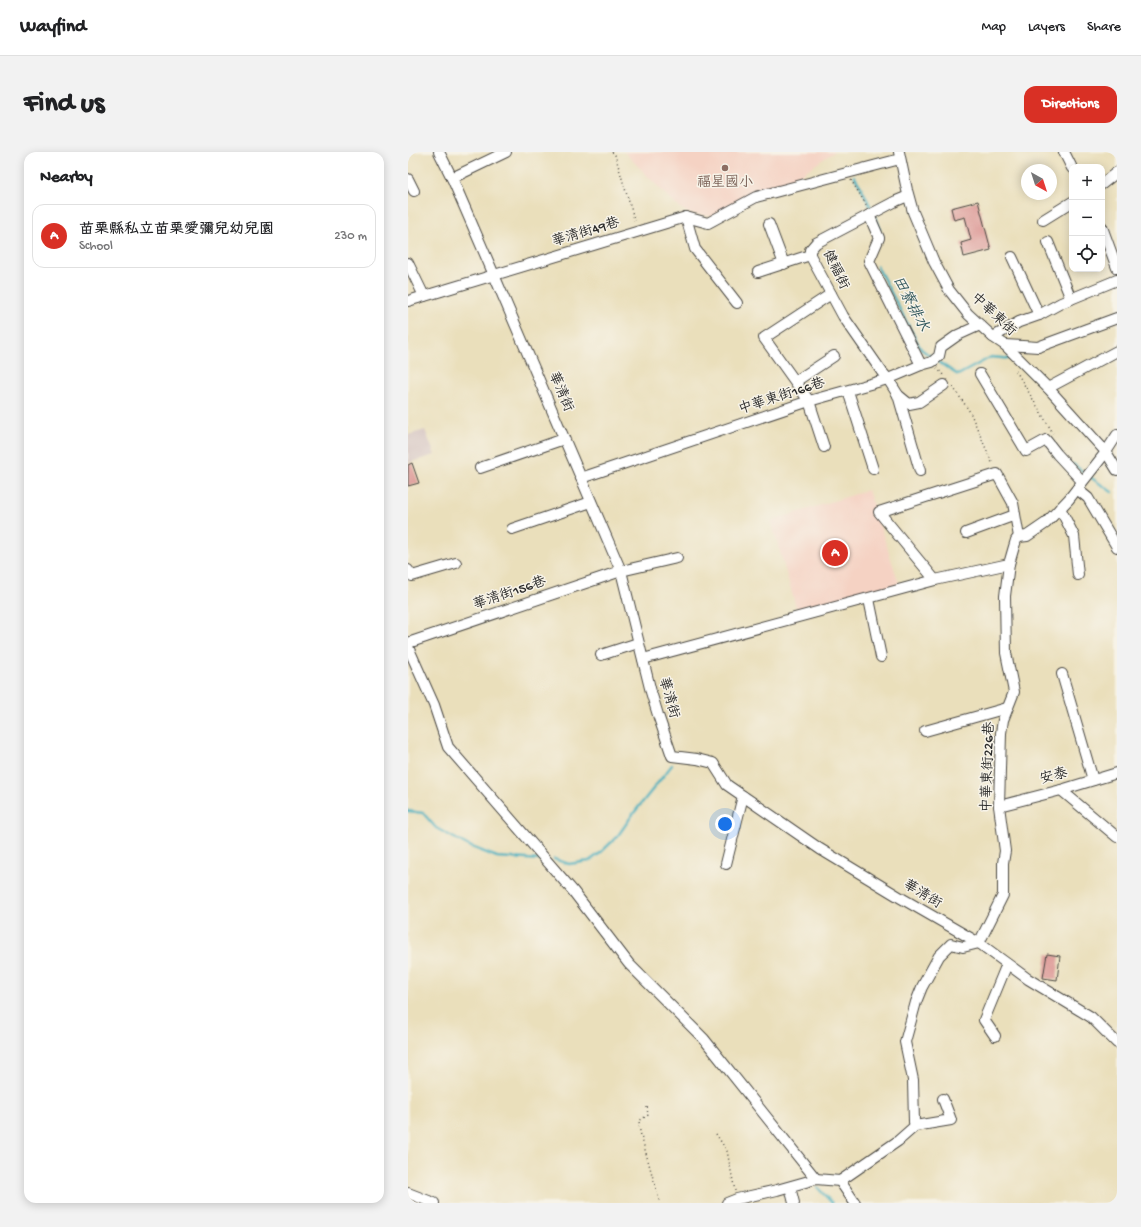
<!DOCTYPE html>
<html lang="en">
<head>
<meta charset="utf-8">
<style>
	body { margin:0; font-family:"Gochi Hand","LXGW WenKai TC",sans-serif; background:#f2f2f2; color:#202124 }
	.controls { position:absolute; right:12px; top:12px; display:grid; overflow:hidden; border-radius:8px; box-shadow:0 2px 10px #0003 }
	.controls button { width:36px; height:36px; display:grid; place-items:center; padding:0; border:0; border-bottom:1px solid #e0e0e0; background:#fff; color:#202124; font:20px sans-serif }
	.compass { position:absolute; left:613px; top:12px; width:36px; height:36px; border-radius:50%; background:#fff; box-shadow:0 2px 10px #0003; rotate:141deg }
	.you { position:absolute; left:317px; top:672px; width:14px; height:14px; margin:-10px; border:3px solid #fff; border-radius:50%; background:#1a73e8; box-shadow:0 0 0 6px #1a73e833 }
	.badge { display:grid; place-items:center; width:26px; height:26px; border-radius:50%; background:#d93025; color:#fff; font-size:13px; font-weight:700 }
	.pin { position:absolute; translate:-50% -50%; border:2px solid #fff; box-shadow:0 1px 4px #0006 }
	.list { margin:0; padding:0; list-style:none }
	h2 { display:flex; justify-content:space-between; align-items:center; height:52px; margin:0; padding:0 16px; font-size:17px }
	h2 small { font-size:13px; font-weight:400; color:#757577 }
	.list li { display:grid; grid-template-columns:26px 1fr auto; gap:12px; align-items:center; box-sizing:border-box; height:64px; margin:0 8px 8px; padding:0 8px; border:1px solid #e0e0e0; border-radius:12px }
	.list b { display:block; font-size:15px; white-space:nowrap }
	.list p { margin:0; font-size:13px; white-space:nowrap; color:#757577 }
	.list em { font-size:13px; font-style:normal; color:#757577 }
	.icon { flex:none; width:22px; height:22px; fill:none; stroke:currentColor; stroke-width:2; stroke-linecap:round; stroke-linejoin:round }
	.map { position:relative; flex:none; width:709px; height:1051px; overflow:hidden; border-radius:12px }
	header { display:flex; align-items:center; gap:24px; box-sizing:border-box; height:56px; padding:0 20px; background:#fff; border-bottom:1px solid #e0e0e0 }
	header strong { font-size:19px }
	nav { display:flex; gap:22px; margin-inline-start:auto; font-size:14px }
	.intro { display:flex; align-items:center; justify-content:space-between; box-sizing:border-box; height:96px; padding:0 24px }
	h1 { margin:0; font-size:28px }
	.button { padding:10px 18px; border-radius:12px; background:#d93025; color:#fff; font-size:14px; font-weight:700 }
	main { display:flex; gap:24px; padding:0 24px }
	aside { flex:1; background:#fff; border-radius:12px; box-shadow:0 2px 10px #0003 }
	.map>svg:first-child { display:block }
	.built { fill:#f5d2c3 }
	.industrial { fill:#d1bfbd }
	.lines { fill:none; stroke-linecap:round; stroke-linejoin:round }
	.stream { stroke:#3fadbd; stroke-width:2.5 }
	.building { fill:#d98d8b }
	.minor-casing { stroke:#484641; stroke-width:12 }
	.path { stroke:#484641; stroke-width:1.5; stroke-dasharray:1 3; stroke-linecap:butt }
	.minor { stroke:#fff; stroke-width:10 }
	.education-dot { fill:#8d6e63; stroke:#f7f3e8; stroke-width:1.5 }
	.labels { text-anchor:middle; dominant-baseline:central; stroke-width:3; stroke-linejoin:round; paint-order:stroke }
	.education-label { font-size:14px; fill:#785e54; stroke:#f7f3e8 }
	.street-label { font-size:14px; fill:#2b2b2b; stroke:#f7f3e8 }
	.water-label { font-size:15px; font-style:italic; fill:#32585e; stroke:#f7f3e8 }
</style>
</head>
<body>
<header>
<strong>Wayfind</strong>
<nav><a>Map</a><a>Layers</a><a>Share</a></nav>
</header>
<div class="intro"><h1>Find us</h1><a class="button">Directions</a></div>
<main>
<aside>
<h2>Nearby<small></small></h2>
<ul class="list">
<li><span class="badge">A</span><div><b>苗栗縣私立苗栗愛彌兒幼兒園</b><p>School</p></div><em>230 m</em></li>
</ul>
</aside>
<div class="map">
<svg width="709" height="1051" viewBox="0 0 709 1051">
	<rect width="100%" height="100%" fill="#f7f3e8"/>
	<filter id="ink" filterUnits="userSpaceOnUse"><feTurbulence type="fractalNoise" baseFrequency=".025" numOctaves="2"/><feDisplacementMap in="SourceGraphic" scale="8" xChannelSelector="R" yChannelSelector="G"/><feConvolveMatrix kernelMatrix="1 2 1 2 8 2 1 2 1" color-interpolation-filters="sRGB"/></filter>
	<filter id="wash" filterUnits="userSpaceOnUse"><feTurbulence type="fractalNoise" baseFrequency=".012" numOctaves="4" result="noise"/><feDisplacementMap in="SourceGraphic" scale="16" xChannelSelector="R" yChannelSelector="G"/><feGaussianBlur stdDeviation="0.9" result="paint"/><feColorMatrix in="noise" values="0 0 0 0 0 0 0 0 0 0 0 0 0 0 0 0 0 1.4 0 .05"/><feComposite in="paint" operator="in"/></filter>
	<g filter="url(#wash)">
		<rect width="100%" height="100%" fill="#eadfbb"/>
		<!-- built -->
		<g class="built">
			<path d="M216 0H426L377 33 350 39 310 65 282 62 268 53Z"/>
			<path d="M460 338 492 434 390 462 363 369Z"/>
		</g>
		<!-- industrial -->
		<path class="industrial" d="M17 278 27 303 0 311V283Z"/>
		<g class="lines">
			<!-- stream -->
			<g class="stream">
				<path d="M446 24 453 35 464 58"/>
				<path d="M467 63 472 77"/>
				<path d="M469 114 513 197 525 206"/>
				<path d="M529 209 550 223 583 205 605 207"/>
				<path d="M665 312 678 322"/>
				<path d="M682 325 704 340"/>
				<path d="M0 659 15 661 28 676 61 694 89 705 133 708"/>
				<path d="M146 707 161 712 181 709 191 702 209 685 225 662 264 613"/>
				<path d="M409 1035 424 1051"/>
			</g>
		</g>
		<g id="blocks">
			<!-- building -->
			<g class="building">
				<path d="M570 49 583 98 556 105 553 91 563 88 557 65 546 68 543 56Z"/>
				<path d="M4 311 11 331 0 334V313Z"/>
				<path d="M639 802 652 804 649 828 635 826Z"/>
			</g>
		</g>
	</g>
	<g filter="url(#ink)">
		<use href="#blocks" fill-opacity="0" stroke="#484641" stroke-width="1"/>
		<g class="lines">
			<!-- minor casing -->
			<g class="minor-casing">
				<g id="minor">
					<path d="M31 0 44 26 86 123 213 419 243 540 250 563 264 604 289 607 305 611 319 633 412 697 493 746 571 791 620 827 683 865 709 891"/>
					<path d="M491 0 499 38 505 60 526 110 541 138 560 162 585 185 597 193 640 236 698 300 709 318"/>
					<path d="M656 0 664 16"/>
					<path d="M44 26 98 0"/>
					<path d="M0 27 6 39"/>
					<path d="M694 32 709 20"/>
					<path d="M500 44 488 49 408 91 402 98V103L435 164 474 220 480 227 490 243 501 252 511 250 536 233"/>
					<path d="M461 63 471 86 461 109 513 213"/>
					<path d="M278 65 300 71 348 45 492 7"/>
					<path d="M278 65 287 97 329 151"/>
					<path d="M635 68 664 50"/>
					<path d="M361 72 376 112"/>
					<path d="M694 75 709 116"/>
					<path d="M640 90 663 147"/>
					<path d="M604 105 631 163"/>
					<path d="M0 111 16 144"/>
					<path d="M350 120 402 103"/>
					<path d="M0 149 278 65"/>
					<path d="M585 185 611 170 631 163 653 151 709 128"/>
					<path d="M597 193 630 195 709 166"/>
					<path d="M572 222 618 299 638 288 649 302 674 329"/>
					<path d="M388 229 426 204"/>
					<path d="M640 236 709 199"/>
					<path d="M440 239 465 317"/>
					<path d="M490 243 512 319"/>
					<path d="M416 295 401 249 356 186 423 142"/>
					<path d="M72 316 156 287"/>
					<path d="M173 326 401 249 480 227 513 213 524 210 531 204 533 195 550 183 572 173"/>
					<path d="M669 337 680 346 709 395"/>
					<path d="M652 356 666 384 670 423"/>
					<path d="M104 377 183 350"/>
					<path d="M558 381 607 363"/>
					<path d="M0 418 4 424 48 411"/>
					<path d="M527 428 471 360 589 322 605 351 611 385"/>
					<path d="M461 447 473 505"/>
					<path d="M0 491 213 419 269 406"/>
					<path d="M0 495 26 553 40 595 165 739 221 812 296 887 408 1027"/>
					<path d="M193 503 230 491"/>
					<path d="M235 507 527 428 601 412"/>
					<path d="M654 522 685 628"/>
					<path d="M517 579 599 556"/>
					<path d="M653 638 709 685"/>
					<path d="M591 654 653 638 709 621"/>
					<path d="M318 712 335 644"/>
					<path d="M571 791 595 743V711L597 699 591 654 593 581 595 568 606 540 598 501 597 444 601 412 605 398 608 388 611 385 619 384 638 371 661 347 698 300 709 283"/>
					<path d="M587 884 576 868 599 812"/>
					<path d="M507 974 506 970 505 928 497 890 508 850 514 835 531 804 543 792 555 795 571 791"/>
					<path d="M432 1029 447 1051"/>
					<path d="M382 1035 386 1051"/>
					<path d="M0 1041 26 1051"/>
					<path d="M319 1051 329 1047 369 1038 408 1027 432 1029 490 989 507 974 543 968 535 947"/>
				</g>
			</g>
			<!-- path -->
			<g class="path">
				<path d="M204 0 207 3 227 70"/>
				<path d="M443 28 459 54"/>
				<path d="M529 216 536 224"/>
				<path d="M608 219 645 281"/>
				<path d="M545 235 562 260 585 313"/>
				<path d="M239 955 240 963 231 969 232 980 252 1051"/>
				<path d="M308 982 319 999 327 1039"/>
			</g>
			<!-- minor -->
			<use href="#minor" class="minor"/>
		</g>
	</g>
	<!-- markers -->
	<circle class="education-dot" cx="317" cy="16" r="4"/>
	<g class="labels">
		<!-- education labels -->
		<g class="education-label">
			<text x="317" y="31">福星國小</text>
		</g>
		<!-- street labels -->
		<g class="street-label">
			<text transform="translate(178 81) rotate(-17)">華清街49巷</text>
			<text transform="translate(427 118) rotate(64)">健福街</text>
			<text transform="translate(585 163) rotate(43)">中華東街</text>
			<text transform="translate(152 240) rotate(67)">華清街</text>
			<text transform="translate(374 245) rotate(-18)">中華東街166巷</text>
			<text transform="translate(102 442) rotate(-19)">華清街156巷</text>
			<text transform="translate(260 546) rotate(74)">華清街</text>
			<text transform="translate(581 615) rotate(-88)">中華東街226巷</text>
			<text transform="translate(646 625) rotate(-15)">安泰</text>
			<text transform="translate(514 743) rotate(31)">華清街</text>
		</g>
		<!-- water labels -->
		<g class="water-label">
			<text transform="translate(502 152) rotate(62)">田寮排水</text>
		</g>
	</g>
</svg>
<div class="controls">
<button>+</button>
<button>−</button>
<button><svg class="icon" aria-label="locate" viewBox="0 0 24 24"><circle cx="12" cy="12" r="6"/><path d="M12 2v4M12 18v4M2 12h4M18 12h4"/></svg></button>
</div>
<svg class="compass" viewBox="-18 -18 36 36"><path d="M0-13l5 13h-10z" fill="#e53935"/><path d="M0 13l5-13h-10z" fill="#757577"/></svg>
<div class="you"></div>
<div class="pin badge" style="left:427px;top:401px">A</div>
</div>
</main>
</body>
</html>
